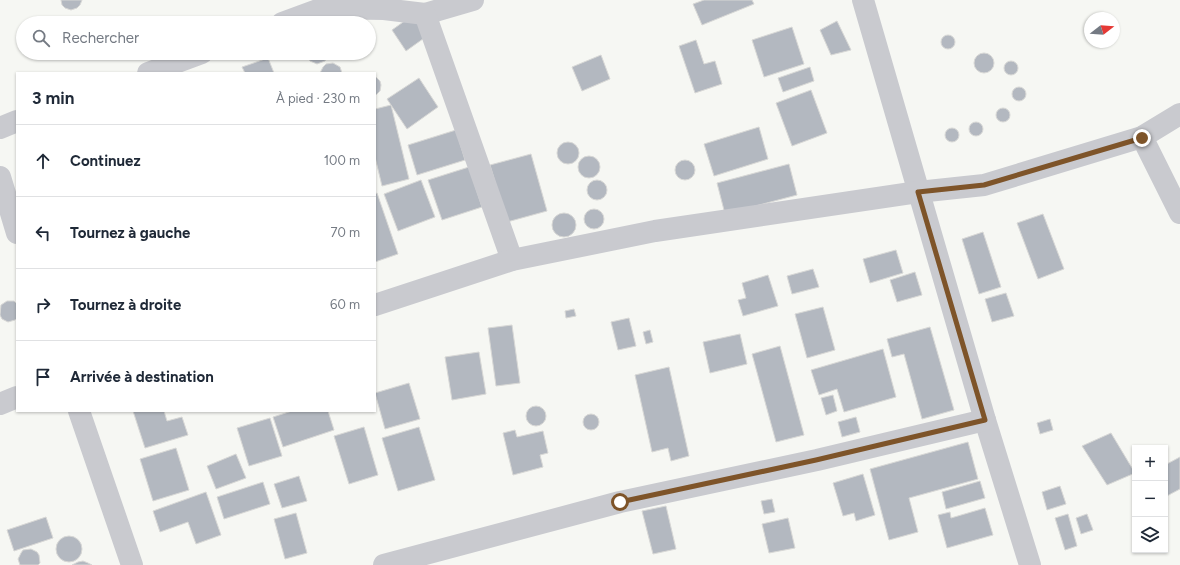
<!DOCTYPE html>
<html lang="fr">
<head>
<meta charset="utf-8">
<style>
	body { margin:0; font-family:Figtree,sans-serif; background:#f2f2f3; color:#1f2937 }
	.controls { position:absolute; right:12px; bottom:12px; display:grid; overflow:hidden; border-radius:0px; box-shadow:0 1px 3px #0004 }
	.controls button { width:36px; height:36px; display:grid; place-items:center; padding:0; border:0; border-bottom:1px solid #e0e1e3; background:#fff; color:#1f2937; font:20px sans-serif }
	.compass { position:absolute; left:1084px; top:12px; width:36px; height:36px; border-radius:50%; background:#fff; box-shadow:0 1px 3px #0004; rotate:73deg }
	.stop { position:absolute; width:12px; height:12px; margin:-9px; border:3px solid #7e5429; border-radius:50%; background:#fff }
	.stop.end { background:#7e5429; border-color:#fff; box-shadow:0 1px 4px #0008 }
	.list { margin:0; padding:0; list-style:none }
	h2 { display:flex; justify-content:space-between; align-items:center; height:52px; margin:0; padding:0 16px; font-size:17px }
	h2 small { font-size:13px; font-weight:400; color:#747a83 }
	.list li { display:grid; grid-template-columns:26px 1fr auto; gap:12px; align-items:center; box-sizing:border-box; height:72px; padding:0 16px; border-top:1px solid #e0e1e3 }
	.list b { display:block; font-size:15px; white-space:nowrap }
	.list em { font-size:13px; font-style:normal; color:#747a83 }
	.icon { flex:none; width:22px; height:22px; fill:none; stroke:currentColor; stroke-width:2; stroke-linecap:round; stroke-linejoin:round }
	.map { position:relative; flex:none; width:1180px; height:565px; overflow:hidden }
	.search { position:absolute; background:#fff; box-shadow:0 1px 3px #0004; left:16px; top:16px; width:360px; height:44px; display:flex; align-items:center; gap:10px; box-sizing:border-box; padding:0 14px; border-radius:22px; color:#747a83; font-size:15px }
	.panel { position:absolute; background:#fff; box-shadow:0 1px 3px #0004; left:16px; top:72px; width:360px; height:340px; border-radius:0px }
	.map>svg:first-child { display:block }
	.building { fill:#b3b8c0; stroke:#d8d8d6 }
	.lines { fill:none; stroke-linecap:round; stroke-linejoin:round }
	.minor { stroke:#c9cacf; stroke-width:22 }
	.route { stroke:#7e5429; stroke-width:5 }
</style>
</head>
<body>
<div class="map">
<svg width="1180" height="565" viewBox="0 0 1180 565">
	<rect width="100%" height="100%" fill="#f6f7f3"/>
	<!-- building -->
	<g class="building">
		<path d="M61 0H82L80 5 77 8 71 10 65 8 62 5Z"/>
		<path d="M704 0H752L754 4 702 25 693 4Z"/>
		<path d="M413 15 427 36 406 51 392 30Z"/>
		<path d="M837 21 851 50 831 55 820 30Z"/>
		<path d="M792 27 804 64 764 77 752 40Z"/>
		<circle cx="948" cy="42" r="7"/>
		<path d="M696 40 704 64 715 61 722 84 695 93 679 46Z"/>
		<circle cx="984" cy="63" r="10"/>
		<path d="M304 53H330L325 61 317 64 310 61 307 58Z"/>
		<path d="M601 55 610 79 582 91 572 67Z"/>
		<path d="M268 58 274 73H245L242 67Z"/>
		<circle cx="1011" cy="68" r="7"/>
		<path d="M333 63 340 67 342 73H320L323 67 326 64Z"/>
		<path d="M810 67 814 81 783 92 778 78Z"/>
		<path d="M375 76 380 81 381 85 380 91 375 96Z"/>
		<path d="M419 78 438 107 407 129 387 99Z"/>
		<circle cx="1019" cy="94" r="7"/>
		<path d="M811 90 827 133 792 146 776 103Z"/>
		<path d="M391 105 409 179 382 186 375 157V109Z"/>
		<circle cx="1003" cy="115" r="7"/>
		<circle cx="976" cy="129" r="7"/>
		<path d="M759 127 768 159 714 176 704 144Z"/>
		<circle cx="952" cy="135" r="7"/>
		<path d="M456 130 465 160 417 175 408 145Z"/>
		<circle cx="568" cy="153" r="11"/>
		<path d="M531 154 547 211 507 222 490 165Z"/>
		<circle cx="589" cy="167" r="11"/>
		<circle cx="685" cy="170" r="10"/>
		<path d="M789 164 797 195 725 214 717 183Z"/>
		<path d="M469 167 482 207 442 220 428 180Z"/>
		<path d="M421 180 435 217 398 231 384 194Z"/>
		<circle cx="597" cy="190" r="10"/>
		<path d="M377 193 398 254 375 262V194Z"/>
		<circle cx="594" cy="219" r="10"/>
		<circle cx="564" cy="225" r="12"/>
		<path d="M1043 214 1064 269 1038 279 1017 223Z"/>
		<path d="M983 232 1001 287 979 294 962 239Z"/>
		<path d="M896 250 903 273 870 283 863 259Z"/>
		<path d="M813 269 819 287 792 294 787 276Z"/>
		<path d="M915 272 922 295 897 302 890 280Z"/>
		<path d="M768 275 778 306 743 316 738 300 746 298 742 283Z"/>
		<path d="M1006 293 1014 316 992 322 985 299Z"/>
		<path d="M7 301H14L17 304V318L15 320 8 322 2 319 0 315 1 305Z"/>
		<path d="M823 307 835 350 807 358 795 314Z"/>
		<path d="M574 309 576 316 566 318 565 311Z"/>
		<path d="M629 318 636 346 618 350 611 322Z"/>
		<path d="M512 325 520 383 496 386 488 328Z"/>
		<path d="M930 327 954 410 922 419 904 354 892 357 887 339Z"/>
		<path d="M650 330 653 342 646 344 643 332Z"/>
		<path d="M740 334 747 364 710 373 703 342Z"/>
		<path d="M780 346 804 435 776 442 752 354Z"/>
		<path d="M883 349 896 397 844 412 837 389 819 395 811 370Z"/>
		<path d="M479 352 486 394 452 400 445 357Z"/>
		<path d="M669 367 689 456 671 461 668 448 652 452 635 375Z"/>
		<path d="M409 383 420 419 385 429 375 393Z"/>
		<path d="M833 395 837 411 826 415 821 398Z"/>
		<circle cx="536" cy="416" r="10"/>
		<path d="M133 411H164L167 421 182 417 188 435 145 448Z"/>
		<path d="M292 411H328L334 430 283 447 273 417Z"/>
		<circle cx="591" cy="422" r="8"/>
		<path d="M856 417 860 432 842 437 838 422Z"/>
		<path d="M270 418 282 456 249 466 237 428Z"/>
		<path d="M1050 419 1053 430 1040 434 1037 423Z"/>
		<path d="M364 427 378 475 349 484 334 436Z"/>
		<path d="M419 427 435 480 398 491 382 438Z"/>
		<path d="M515 430 517 437 543 431 548 453 540 455 543 467 513 475 503 433Z"/>
		<path d="M1111 433 1135 473 1107 485 1082 446Z"/>
		<path d="M968 442 978 479 909 498 918 532 889 540 870 469Z"/>
		<path d="M176 448 189 490 153 501 140 459Z"/>
		<path d="M236 454 246 478 216 489 207 466Z"/>
		<path d="M1180 457V489L1165 497V465Z"/>
		<path d="M863 474 875 515 856 521 854 513 843 516 833 483Z"/>
		<path d="M299 476 307 501 282 508 274 484Z"/>
		<path d="M980 481 985 498 946 509 942 492Z"/>
		<path d="M263 482 270 504 224 519 217 497Z"/>
		<path d="M1060 486 1066 504 1047 510 1042 492Z"/>
		<path d="M206 492 221 535 196 544 188 522 160 532 153 511Z"/>
		<path d="M772 499 775 512 764 514 761 501Z"/>
		<path d="M666 506 676 549 653 554 642 511Z"/>
		<path d="M985 508 993 535 947 548 938 515 950 512 951 518Z"/>
		<path d="M296 513 307 553 285 559 274 519Z"/>
		<path d="M1068 514 1077 546 1065 550 1055 518Z"/>
		<path d="M1087 514 1093 530 1081 534 1076 518Z"/>
		<path d="M46 517 53 538 14 551 7 530Z"/>
		<path d="M788 518 795 548 769 553 762 524Z"/>
		<circle cx="69" cy="549" r="13"/>
		<path d="M31 549 37 552 39 555 40 563 38 565H20L18 559 21 553 23 550Z"/>
		<path d="M83 561 88 563 92 565H72L78 562Z"/>
	</g>
	<g class="lines">
		<!-- minor -->
		<g class="minor">
			<path d="M863 0 985 420 1030 565"/>
			<path d="M425 14 473 0"/>
			<path d="M282 23 323 8 384 9 425 14 512 260"/>
			<path d="M148 73 202 53"/>
			<path d="M0 128 17 121"/>
			<path d="M1142 137 1180 213"/>
			<path d="M0 177 17 233"/>
			<path d="M375 305 512 260 655 231 918 192 984 185 1142 137 1180 114"/>
			<path d="M0 404 17 397"/>
			<path d="M79 411 132 565"/>
			<path d="M384 565 620 502 817 460 985 420"/>
		</g>
	</g>
	<g class="lines">
		<!-- route -->
		<path class="route" d="M620 502 816 460 985 420 918 192 984 185 1142 138"/>
	</g>
</svg>
<div class="controls">
<button>+</button>
<button>−</button>
<button><svg class="icon" aria-label="layers" viewBox="0 0 24 24"><path d="M12 4l9 5-9 5-9-5zM3 14l9 5 9-5"/></svg></button>
</div>
<svg class="compass" viewBox="-18 -18 36 36"><path d="M0-13l5 13h-10z" fill="#e53935"/><path d="M0 13l5-13h-10z" fill="#747a83"/></svg>
<div class="stop" style="left:620px;top:502px"></div>
<div class="stop end" style="left:1142px;top:138px"></div>
<div class="search"><svg class="icon" aria-label="search" viewBox="0 0 24 24"><circle cx="10" cy="10" r="6"/><path d="M15 15l6 6"/></svg>Rechercher</div>
<section class="panel">
<h2>3 min<small>À pied · 230 m</small></h2>
<ul class="list">
<li><svg class="icon" aria-label="ahead" viewBox="0 0 24 24"><path d="M12 20V5M6 11l6-6 6 6"/></svg><div><b>Continuez</b></div><em>100 m</em></li>
<li><svg class="icon" aria-label="left" viewBox="0 0 24 24"><path d="M17 20v-9H6M10 6l-5 5 5 5"/></svg><div><b>Tournez à gauche</b></div><em>70 m</em></li>
<li><svg class="icon" aria-label="right" viewBox="0 0 24 24"><path d="M7 20v-9h11M14 6l5 5-5 5"/></svg><div><b>Tournez à droite</b></div><em>60 m</em></li>
<li><svg class="icon" aria-label="arrive" viewBox="0 0 24 24"><path d="M6 21V4h12l-3 4 3 4H6"/></svg><div><b>Arrivée à destination</b></div></li>
</ul>
</section>
</div>
</body>
</html>
